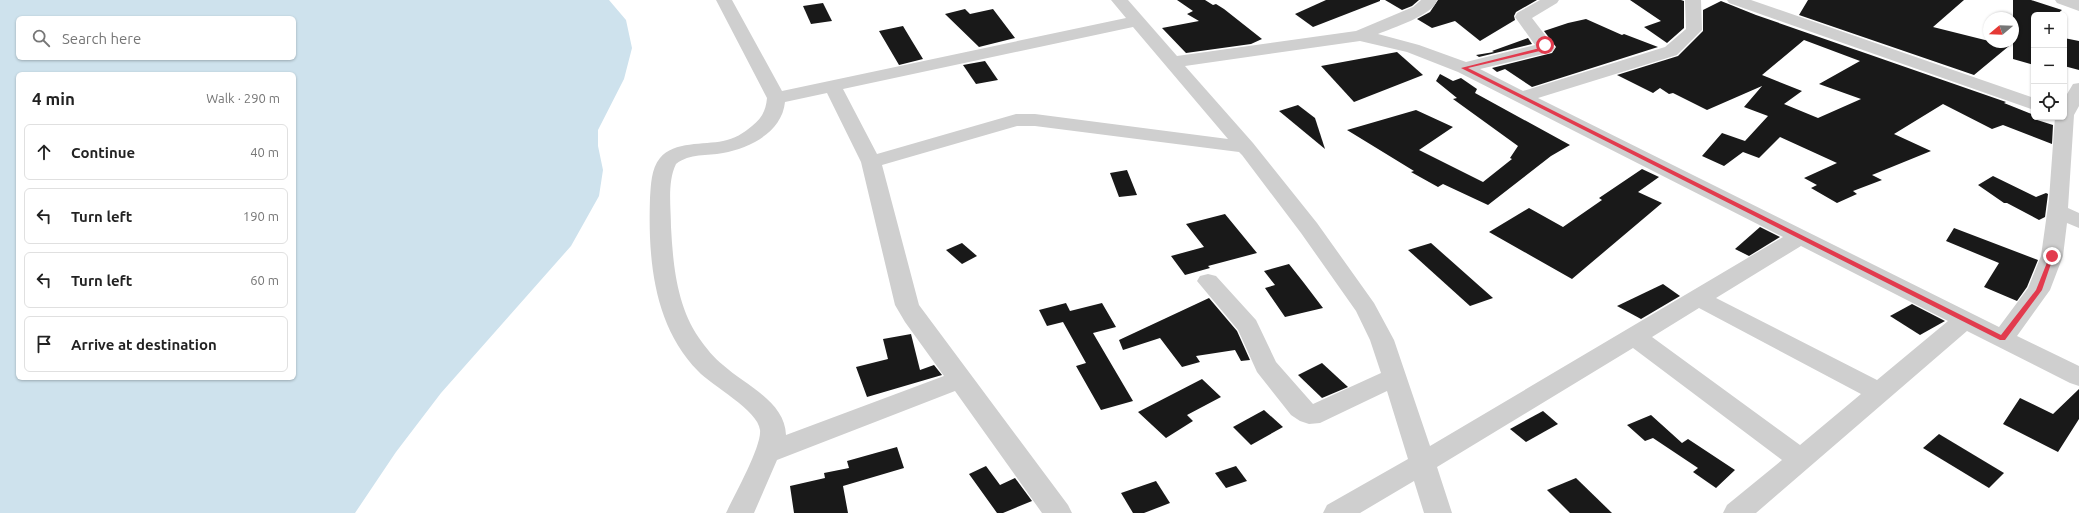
<!DOCTYPE html>
<html lang="en">
<head>
<meta charset="utf-8">
<style>
	body { margin:0; font-family:Ubuntu,sans-serif; background:#f2f2f2; color:#222 }
	.controls { position:absolute; right:12px; top:12px; display:grid; overflow:hidden; border-radius:6px; box-shadow:0 1px 3px #0004 }
	.controls button { width:36px; height:36px; display:grid; place-items:center; padding:0; border:0; border-bottom:1px solid #e0e0e0; background:#fff; color:#222; font:20px sans-serif }
	.compass { position:absolute; left:1983px; top:12px; width:36px; height:36px; border-radius:50%; background:#fff; box-shadow:0 1px 3px #0004; rotate:251deg }
	.stop { position:absolute; width:12px; height:12px; margin:-9px; border:3px solid #e23b4e; border-radius:50%; background:#fff }
	.stop.end { background:#e23b4e; border-color:#fff; box-shadow:0 1px 4px #0008 }
	.list { margin:0; padding:0; list-style:none }
	h2 { display:flex; justify-content:space-between; align-items:center; height:52px; margin:0; padding:0 16px; font-size:17px }
	h2 small { font-size:13px; font-weight:400; color:#767676 }
	.list li { display:grid; grid-template-columns:26px 1fr auto; gap:12px; align-items:center; box-sizing:border-box; height:56px; margin:0 8px 8px; padding:0 8px; border:1px solid #e0e0e0; border-radius:6px }
	.list b { display:block; font-size:15px; white-space:nowrap }
	.list em { font-size:13px; font-style:normal; color:#767676 }
	.icon { flex:none; width:22px; height:22px; fill:none; stroke:currentColor; stroke-width:2; stroke-linecap:round; stroke-linejoin:round }
	.map { position:relative; flex:none; width:2079px; height:513px; overflow:hidden }
	.search { position:absolute; background:#fff; box-shadow:0 1px 3px #0004; left:16px; top:16px; width:280px; height:44px; display:flex; align-items:center; gap:10px; box-sizing:border-box; padding:0 14px; border-radius:6px; color:#767676; font-size:15px }
	.panel { position:absolute; background:#fff; box-shadow:0 1px 3px #0004; left:16px; top:72px; width:280px; height:308px; border-radius:6px }
	.map>svg:first-child { display:block }
	.water { fill:#cee2ed; fill-rule:evenodd }
	.building { fill:#191919; fill-rule:evenodd }
	.lines { fill:none; stroke-linecap:round; stroke-linejoin:round }
	.minor { fill:#cfcfcf; fill-rule:evenodd }
	.route { fill:#e23b4e }
</style>
</head>
<body>
<div class="map">
<svg width="2079" height="513" viewBox="0 0 2079 513">
	<rect width="100%" height="100%" fill="#fff"/>
	<!-- water -->
	<path class="water" d="M0 0H609L626 20 632 48 624 79 598 130V146L603 170 599 196 571 246 441 393 396 452 355 513H0ZM18 18H294V58H18ZM18 74H294V378H18Z"/>
	<!-- building -->
	<g class="building">
		<path d="M1177 0H1205L1213 5 1216 4 1224 9 1262 39 1251 44 1186 53 1162 28 1199 21 1187 14 1193 11Z"/>
		<path d="M1326 0H1380V1L1313 27 1295 14Z"/>
		<path d="M1385 0H1419L1412 6 1402 10Z"/>
		<path d="M1438 0H1537L1516 12 1514 16 1515 20 1480 41 1455 21 1432 28 1417 19 1430 12Z"/>
		<path d="M1630 0H1681L1684 1V28L1667 43 1644 27 1661 21Z"/>
		<path d="M1808 0H1964L1933 27 2009 46 1974 75 1799 15Z"/>
		<path d="M2013 0H2031L2062 10 2056 15H2034V65L2013 59Z"/>
		<path d="M1721 1 1756 15 2006 102 2004 103 2034 115V117H2036L2034 119 2053 125 2052 144 2003 125 1992 129 1943 104 1894 134 1931 151 1872 175 1882 180 1853 191 1857 194 1837 203 1811 188 1817 185 1804 178 1837 163 1780 137 1759 158 1743 152 1724 166 1702 156 1722 133 1745 141 1768 116 1744 107 1762 86 1707 110 1673 93 1669 94 1660 88 1653 93 1617 75 1678 56 1703 31V10ZM1804 40 1860 61 1819 84 1861 99 1818 118 1784 104 1802 91 1762 75Z"/>
		<path d="M823 3 832 21 811 24 803 6Z"/>
		<path d="M965 9 970 14 993 9 1015 38 979 47 945 14Z"/>
		<path d="M1586 19 1622 35 1624 34 1658 47 1532 87 1505 69 1497 72 1492 68 1552 53 1556 47 1544 31 1568 23Z"/>
		<path d="M903 26 912 41 923 59 899 65 879 31Z"/>
		<path d="M1528 38 1532 44 1479 57 1476 55 1494 52 1492 51Z"/>
		<path d="M2064 38 2079 41V70L2064 66Z"/>
		<path d="M1397 52 1423 75 1354 102 1321 66Z"/>
		<path d="M985 61 998 80 976 84 963 65Z"/>
		<path d="M1440 74 1453 81 1461 78 1477 89 1475 93 1570 145 1551 156 1488 205 1443 184 1438 187 1411 172 1414 171 1347 130 1416 110 1453 127 1419 150 1483 182 1512 159 1510 158 1518 146 1453 99 1457 98 1436 81Z"/>
		<path d="M1298 105 1315 118 1325 149 1279 111Z"/>
		<path d="M1642 169 1659 177 1638 192 1662 203 1572 279 1489 232 1529 208 1563 227 1602 200 1599 198Z"/>
		<path d="M1127 170 1137 195 1119 197 1110 173Z"/>
		<path d="M1993 176 2036 197 2046 193 2048 194 2045 217 2039 220 2007 203H2004L1978 185Z"/>
		<path d="M1225 214 1257 253 1208 266 1210 268 1185 275 1171 256 1204 247 1186 224Z"/>
		<path d="M1760 227 1780 237 1749 256 1735 249Z"/>
		<path d="M1954 228 2038 260 2027 287 2017 301 1984 287 1999 263 1946 241Z"/>
		<path d="M962 243 977 256 962 264 946 250Z"/>
		<path d="M1431 243 1493 298 1470 306 1408 250Z"/>
		<path d="M1289 264 1304 283 1323 308 1285 317 1265 288 1275 285 1264 271Z"/>
		<path d="M1663 284 1680 296 1641 319 1617 306Z"/>
		<path d="M1209 298 1237 331 1250 360 1241 361 1235 350 1196 356 1200 362 1182 367 1160 338 1123 350 1119 340Z"/>
		<path d="M1066 303 1070 311 1102 303 1116 327 1093 333 1133 401 1101 410 1076 366 1086 363 1063 322 1047 326 1039 310Z"/>
		<path d="M1912 304 1945 321 1920 335 1890 316Z"/>
		<path d="M911 334 920 370 934 365 942 375 867 397 856 367 888 359 883 339Z"/>
		<path d="M1322 363 1348 387 1322 398 1298 375Z"/>
		<path d="M1202 379 1221 397 1187 415 1193 421 1166 438 1138 412Z"/>
		<path d="M2079 389V419L2058 452 2003 424 2020 398 2053 414Z"/>
		<path d="M1264 410 1283 427 1251 445 1233 427Z"/>
		<path d="M1543 411 1558 424 1526 442 1510 429Z"/>
		<path d="M1651 415 1682 443 1688 439 1735 470 1716 488 1693 472 1698 468 1653 438 1645 441 1627 425Z"/>
		<path d="M1939 434 2004 473 1989 488 1923 448Z"/>
		<path d="M897 447 904 468 843 486 848 513H794L790 486 825 478 824 473 849 468 847 461Z"/>
		<path d="M986 466 1000 485 1015 478 1032 501 1003 513H997L969 474Z"/>
		<path d="M1236 466 1247 481 1226 488 1215 473Z"/>
		<path d="M1576 478 1612 513H1570L1547 490Z"/>
		<path d="M1156 481 1170 503 1144 513H1133L1121 493Z"/>
	</g>
	<g class="lines">
		<!-- minor -->
		<g class="minor">
			<path d="M716 0H732L782 91 1126 18 1111 0H1128L1177 56 1356 31 1413 7 1421 0H1437C1434 15 1392 28 1378 34L1419 45 1466 62 1535 45 1515 17 1517 13 1540 0H1559L1557 3 1532 18 1555 48 1552 52 1480 69 1523 91 1665 47 1686 29 1685 0H1701L1702 30 1677 55 1538 98 1999 327 2028 288 2041 256 2049 199 2055 117H2064V99L2073 84 2079 83V106L2074 115 2068 208 2079 213V228L2067 223 2063 256 2050 290 2017 336 2079 366V386L2070 383 1967 331 1756 513H1723L1727 505 1782 460 1633 348 1437 467 1452 513H1424L1414 481 1360 513H1323L1327 505 1408 459 1387 391 1320 423 1309 424 1300 421 1291 415 1257 372 1238 330 1197 281 1200 276 1208 274 1216 276 1256 320 1276 362 1313 404 1381 373 1370 340 1356 311 1301 233 1242 155 1239 152 1035 126H1017L882 165 919 305 1068 505 1072 513H1042L955 391 777 460 754 513H726C734 496 762 446 760 430 758 410 712 386 698 371 653 325 648 258 650 198 651 185 651 169 660 158 674 141 704 145 723 141 734 139 744 133 752 126 762 118 766 110 767 98ZM1133 27 1228 139 1035 114H1016L877 154 843 89ZM1360 41 1407 52 1458 72 1783 237 1430 446 1394 340 1374 303 1317 223 1253 143 1185 66ZM827 93 861 162 895 305 905 322 944 376 786 435C785 401 745 385 723 365 714 358 706 348 699 338 677 306 673 265 671 227 671 208 667 182 676 164 690 153 707 156 723 153 750 148 782 132 785 102ZM1801 246 1948 321 1877 380 1716 298ZM1699 308 1861 394 1800 445 1652 337Z"/>
			<path d="M1727 0H1751L2034 98V110L1729 3Z"/>
			<path d="M2055 0H2079V11L2057 3Z"/>
		</g>
	</g>
	<!-- route -->
	<path class="route" d="M1544 44H1547L1548 48 1544 50 1468 68 2001 335 2036 290 2050 255H2054L2042 290 2005 340H2000L1461 68 1540 48Z"/>
</svg>
<div class="controls">
<button>+</button>
<button>−</button>
<button><svg class="icon" aria-label="locate" viewBox="0 0 24 24"><circle cx="12" cy="12" r="6"/><path d="M12 2v4M12 18v4M2 12h4M18 12h4"/></svg></button>
</div>
<svg class="compass" viewBox="-18 -18 36 36"><path d="M0-13l5 13h-10z" fill="#e53935"/><path d="M0 13l5-13h-10z" fill="#767676"/></svg>
<div class="stop" style="left:1545px;top:45px"></div>
<div class="stop end" style="left:2052px;top:256px"></div>
<div class="search"><svg class="icon" aria-label="search" viewBox="0 0 24 24"><circle cx="10" cy="10" r="6"/><path d="M15 15l6 6"/></svg>Search here</div>
<section class="panel">
<h2>4 min<small>Walk · 290 m</small></h2>
<ul class="list">
<li><svg class="icon" aria-label="ahead" viewBox="0 0 24 24"><path d="M12 20V5M6 11l6-6 6 6"/></svg><div><b>Continue</b></div><em>40 m</em></li>
<li><svg class="icon" aria-label="left" viewBox="0 0 24 24"><path d="M17 20v-9H6M10 6l-5 5 5 5"/></svg><div><b>Turn left</b></div><em>190 m</em></li>
<li><svg class="icon" aria-label="left" viewBox="0 0 24 24"><path d="M17 20v-9H6M10 6l-5 5 5 5"/></svg><div><b>Turn left</b></div><em>60 m</em></li>
<li><svg class="icon" aria-label="arrive" viewBox="0 0 24 24"><path d="M6 21V4h12l-3 4 3 4H6"/></svg><div><b>Arrive at destination</b></div></li>
</ul>
</section>
</div>
</body>
</html>
